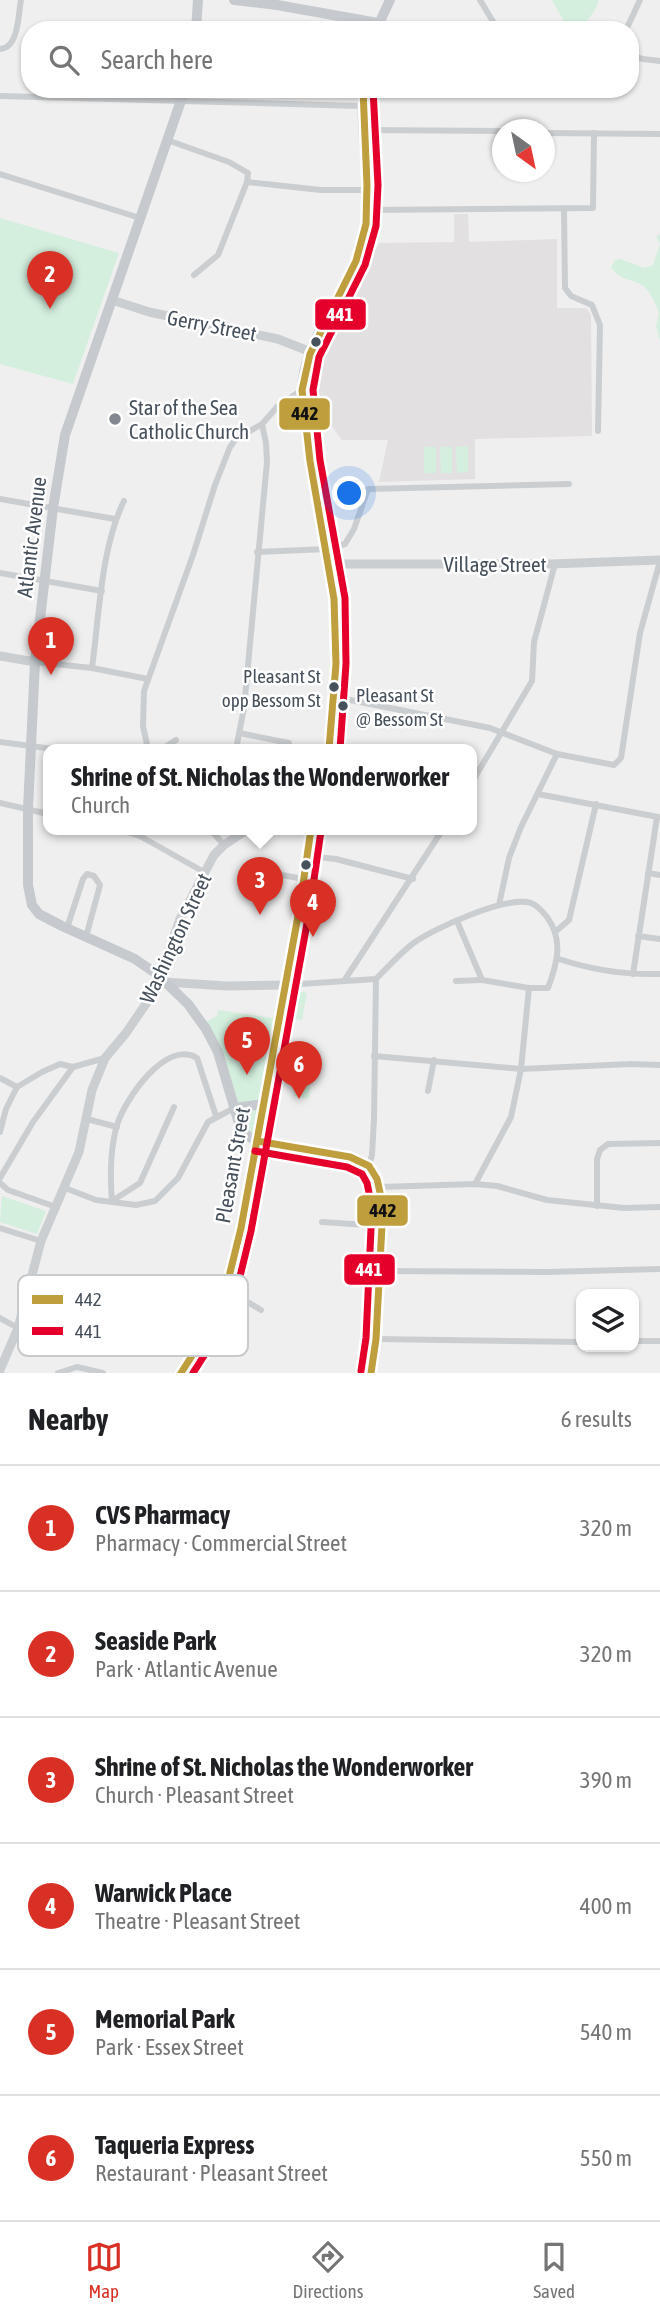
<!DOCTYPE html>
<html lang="en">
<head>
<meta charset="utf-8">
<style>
	body { margin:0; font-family:"Asap Condensed",sans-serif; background:#f6f6f6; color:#202124 }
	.controls { position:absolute; right:21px; bottom:21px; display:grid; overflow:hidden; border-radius:14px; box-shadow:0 2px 5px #0004 }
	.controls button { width:63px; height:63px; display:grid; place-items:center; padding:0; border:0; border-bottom:2px solid #e0e0e0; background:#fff; color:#202124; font:35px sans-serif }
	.compass { position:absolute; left:492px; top:119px; width:63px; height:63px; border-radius:50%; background:#fff; box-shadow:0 2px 5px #0004; rotate:147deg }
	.you { position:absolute; left:350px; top:494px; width:24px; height:24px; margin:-18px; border:5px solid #fff; border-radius:50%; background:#1a73e8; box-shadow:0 0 0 10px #1a73e833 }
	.badge { display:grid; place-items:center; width:46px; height:46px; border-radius:50%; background:#d93025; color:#fff; font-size:23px; font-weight:700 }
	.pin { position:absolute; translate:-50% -58px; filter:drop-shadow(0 2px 4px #0008) }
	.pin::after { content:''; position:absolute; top:37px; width:24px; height:21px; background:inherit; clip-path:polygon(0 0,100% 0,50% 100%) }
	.popup { position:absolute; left:43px; top:744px; width:434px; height:91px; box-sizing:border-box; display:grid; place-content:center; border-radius:14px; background:#fff; filter:drop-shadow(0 2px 5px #0005); font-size:23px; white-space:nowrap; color:#757577 }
	.popup b { font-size:26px; color:#202124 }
	.popup::after { content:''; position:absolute; left:50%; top:100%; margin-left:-14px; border:14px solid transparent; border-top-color:#fff }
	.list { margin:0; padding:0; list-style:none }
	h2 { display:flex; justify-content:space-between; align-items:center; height:91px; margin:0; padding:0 28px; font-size:30px }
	h2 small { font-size:23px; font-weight:400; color:#757577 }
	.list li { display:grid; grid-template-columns:46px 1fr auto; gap:21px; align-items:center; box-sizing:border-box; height:126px; padding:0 28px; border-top:2px solid #e0e0e0 }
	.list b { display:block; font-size:26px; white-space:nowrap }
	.list p { margin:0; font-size:23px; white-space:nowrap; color:#757577 }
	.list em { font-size:23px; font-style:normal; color:#757577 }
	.icon { flex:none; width:38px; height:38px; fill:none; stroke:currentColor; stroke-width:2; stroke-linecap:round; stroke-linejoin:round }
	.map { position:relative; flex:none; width:660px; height:1373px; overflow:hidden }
	.search { position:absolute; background:#fff; box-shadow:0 2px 5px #0004; left:21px; right:21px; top:21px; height:77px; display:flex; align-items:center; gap:18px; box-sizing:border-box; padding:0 24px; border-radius:28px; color:#757577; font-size:26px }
	.sheet { height:847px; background:#fff }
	nav { display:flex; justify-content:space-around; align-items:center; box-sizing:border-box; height:98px; border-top:2px solid #e0e0e0; background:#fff; font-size:19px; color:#757577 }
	nav a { display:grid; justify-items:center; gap:4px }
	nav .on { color:#d93025 }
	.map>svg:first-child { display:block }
	.education { fill:#e2e0e1 }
	.green { fill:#d4efde }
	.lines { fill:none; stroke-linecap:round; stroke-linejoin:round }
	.street { stroke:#cbced0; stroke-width:6 }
	.secondary { stroke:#cbced1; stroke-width:9 }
	.primary { stroke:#c6cace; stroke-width:10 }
	.bus-1-casing { stroke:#fff; stroke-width:12 }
	.bus-2-casing { stroke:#fff; stroke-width:12 }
	.bus-1 { stroke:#bf9e3d; stroke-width:7 }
	.bus-2 { stroke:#e4002b; stroke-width:7 }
	.bus-dot { fill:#47515c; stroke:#fff; stroke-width:2.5 }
	.poi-dot { fill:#82888f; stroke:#fff; stroke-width:2.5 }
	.labels { text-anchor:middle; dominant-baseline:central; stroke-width:5; stroke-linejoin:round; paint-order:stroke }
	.bus-label { font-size:19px; fill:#47515c; stroke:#fff; text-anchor:end }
	.street-label { font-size:21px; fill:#47515c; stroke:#fff }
	.poi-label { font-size:21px; fill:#47515c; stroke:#fff; text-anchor:start }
	.key { fill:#fff; stroke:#c8cbce; stroke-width:2 }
	.key-label { font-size:19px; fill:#47515c }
	.line-badge { stroke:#fff; stroke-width:2.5 }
	.badge-label { font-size:19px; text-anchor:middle; font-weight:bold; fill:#fff }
	.pale-badge-label { font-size:19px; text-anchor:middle; font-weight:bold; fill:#111 }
</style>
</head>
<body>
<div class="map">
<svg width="660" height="1373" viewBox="0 0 660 1373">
	<rect width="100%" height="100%" fill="#f0efef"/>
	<!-- education -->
	<path class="education" d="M454 214H468L469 242 557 239V308H586L591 315 592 436 475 439V479L379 482 388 440H342L324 416 320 412 313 413 311 395 316 370 333 327 379 243 454 242Z"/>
	<!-- green -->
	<g class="green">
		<path d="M552 0H599C597 10 586 21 580 30H569Z"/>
		<path d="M0 218 119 253 73 384 0 364Z"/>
		<path d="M660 234V341L656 326 659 313C656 304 649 288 640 284 628 278 619 280 611 267L615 260 620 259 645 268 653 265 660 244 656 237Z"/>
		<path d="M468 446V472L457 473 456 447Z"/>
		<rect x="424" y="447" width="12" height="26"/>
		<path d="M440 447H452V473H441Z"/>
		<path d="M297 991 307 993 302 1020 292 1019 288 1014 291 995Z"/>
		<path d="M218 1010 279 1019 257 1141 246 1135 203 1023 217 1016Z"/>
		<path d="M289 1077 311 1081 309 1099 294 1096 296 1081 289 1079Z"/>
		<path d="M2 1196 46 1211 37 1234 0 1222Z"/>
	</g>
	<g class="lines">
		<!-- street -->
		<g class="street">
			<path d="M480 0 498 30"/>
			<path d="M626 30 640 0"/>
			<path d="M0 49C19 48 18 15 21 0"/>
			<path d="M630 55 643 59 660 61"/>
			<path d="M0 96 361 106"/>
			<path d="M364 130 503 131"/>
			<path d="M544 133 660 134"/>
			<path d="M167 140 229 162 248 173 247 182 218 255 194 275"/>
			<path d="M0 174 140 218"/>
			<path d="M247 182 321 190H368"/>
			<path d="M564 209 565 288 571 296 592 305 600 325 598 431"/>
			<path d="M367 210 593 208 594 133"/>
			<path d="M0 499 115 519"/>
			<path d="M257 552 327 549 345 544 354 529 368 489 569 484"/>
			<path d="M0 573 102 591"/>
			<path d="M35 662 92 668 148 679"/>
			<path d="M92 668C99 617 101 547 124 501"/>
			<path d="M335 697 490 728 557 754 614 765 621 758 640 633 660 561"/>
			<path d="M239 733 289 743"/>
			<path d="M0 742 54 749"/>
			<path d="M148 749 143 726 144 691 193 555 215 485 230 447 236 439 262 424"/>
			<path d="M162 749 176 740"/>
			<path d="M236 749 244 708 267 462 266 443 262 424 278 406 302 390"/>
			<path d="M472 782 532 681 534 642 555 564"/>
			<path d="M538 794 658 817"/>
			<path d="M0 803 48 814"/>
			<path d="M117 829 140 836 204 872"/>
			<path d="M210 829 224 845"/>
			<path d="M307 856 336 859 413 879"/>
			<path d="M265 872 304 879"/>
			<path d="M648 873 660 875"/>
			<path d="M499 905 509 858 521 827 557 754"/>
			<path d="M67 928 83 879 87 874 94 876 100 885 86 937"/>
			<path d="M555 932 569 920 596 804"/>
			<path d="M638 936 660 939"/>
			<path d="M559 959C592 970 625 975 660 974"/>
			<path d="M633 974 657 817"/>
			<path d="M344 981 443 829"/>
			<path d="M456 981 482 980"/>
			<path d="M285 985 376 979"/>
			<path d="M374 1056 521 1069 631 1064 660 1065"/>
			<path d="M0 1078 17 1087"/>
			<path d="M428 1091 434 1060"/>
			<path d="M87 1119 117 1127"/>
			<path d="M0 1132 6 1109 17 1087 42 1072 60 1064 73 1067"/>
			<path d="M369 1166 372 1155 374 1119 376 979C388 967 401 952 415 942 435 928 508 895 531 903 537 905 543 912 547 917 564 940 557 964 548 988H529L482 980 457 921"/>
			<path d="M0 1178 33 1122 73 1067 105 1058"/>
			<path d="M0 1183 8 1190 56 1207"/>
			<path d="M475 1184 511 1117 521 1069 529 988"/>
			<path d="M380 1187 475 1184 497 1186 547 1200 624 1208 660 1207"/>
			<path d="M65 1188 96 1200 136 1205 155 1201 178 1178 208 1122 234 1108"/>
			<path d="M112 1201C110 1176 110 1149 117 1125 125 1099 166 1039 197 1058L216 1116"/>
			<path d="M112 1201 140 1183 174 1107"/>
			<path d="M597 1206V1159L600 1150 608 1144 660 1143"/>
			<path d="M322 1222 382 1226"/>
			<path d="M0 1228 41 1241"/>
			<path d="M380 1271 548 1272 660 1269"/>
			<path d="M226 1289 261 1310"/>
			<path d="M0 1318 18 1328"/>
			<path d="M376 1339 581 1342"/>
			<path d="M634 1341H660"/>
			<path d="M58 1373 77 1367 103 1373"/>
		</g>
		<!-- secondary -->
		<g class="secondary">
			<path d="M112 300 149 312 278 339 311 352"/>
			<path d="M329 564H551L660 560"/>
			<path d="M0 656 35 662"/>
			<path d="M165 982 226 986 285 985"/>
			<path d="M0 1370 18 1328 41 1241 79 1152 92 1090 105 1058 126 1033 154 992 180 919 214 855 224 845 248 829"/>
			<path d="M181 1373C192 1357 204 1340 212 1323 239 1266 245 1201 257 1141L350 1157 369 1166 377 1179 383 1206 376 1339 371 1373"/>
		</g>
		<!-- primary -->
		<g class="primary">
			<path d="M234 0 277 5 378 23"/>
			<path d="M196 30 198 0"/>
			<path d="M376 30 390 0"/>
			<path d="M185 89 65 435 53 508 35 662 28 809V885L32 905 39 914 62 926 135 959 158 975 188 1004 206 1029 218 1052 240 1127 246 1135 257 1141 300 905 311 829"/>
			<path d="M329 749C335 697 340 630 332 579 323 526 309 475 305 422 304 411 302 400 302 390 302 343 349 289 362 243 376 192 359 140 363 89"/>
			<path d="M234 1108 263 1104"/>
		</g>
		<!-- bus-1 casing -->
		<g class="bus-1-casing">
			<g id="bus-1">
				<path d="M329 749 336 664 334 599 310 461 302 390 310 354 356 261 366 224 367 185 363 89"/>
				<path d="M257 1141 350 1157 369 1166 377 1179 383 1206 376 1339 371 1373"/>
				<path d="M181 1373 212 1324 225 1293 241 1228 300 905 311 829"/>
			</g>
		</g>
		<!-- bus-2 casing -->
		<g class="bus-2-casing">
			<g id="bus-2">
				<path d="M340 749 346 664 345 598 320 460 313 390 319 357 365 265 376 226 378 185 373 89"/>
				<path d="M255 1151 347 1167 362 1174 367 1183 372 1207 366 1338 361 1371"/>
				<path d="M193 1373 221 1329 235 1297 251 1231 310 907 321 831"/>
			</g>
		</g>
		<!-- bus-1 -->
		<use href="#bus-1" class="bus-1"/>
		<!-- bus-2 -->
		<use href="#bus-2" class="bus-2"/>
	</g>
	<!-- markers -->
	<g class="bus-dot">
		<circle cx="316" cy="342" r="6"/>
		<circle cx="334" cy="687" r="6"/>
		<circle cx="343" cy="706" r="6"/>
		<circle cx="306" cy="865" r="6"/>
	</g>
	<circle class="poi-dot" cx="115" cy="419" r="7"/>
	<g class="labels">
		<!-- bus labels -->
		<g class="bus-label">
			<text x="321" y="676">Pleasant St<tspan x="321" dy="24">opp Bessom St</tspan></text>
			<text x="356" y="695" text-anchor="start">Pleasant St<tspan x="356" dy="24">@ Bessom St</tspan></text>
		</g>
		<!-- street labels -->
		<g class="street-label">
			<text transform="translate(212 325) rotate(11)">Gerry Street</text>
			<text transform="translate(31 537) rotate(-83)">Atlantic Avenue</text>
			<text x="495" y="564">Village Street</text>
			<text transform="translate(175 938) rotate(-65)">Washington Street</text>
			<text transform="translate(232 1165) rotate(-80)">Pleasant Street</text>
		</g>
		<!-- poi labels -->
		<g class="poi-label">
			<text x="129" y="407">Star of the Sea<tspan x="129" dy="24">Catholic Church</tspan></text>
		</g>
	</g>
	<!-- legend -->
	<rect x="18" y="1275" width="230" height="81" rx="10" class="key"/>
	<rect x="32" y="1295" width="31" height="9" fill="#bf9e3d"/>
	<rect x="32" y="1327" width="31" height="8" fill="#e4002b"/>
	<g class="key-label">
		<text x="75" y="1306">442</text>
		<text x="75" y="1338">441</text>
	</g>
	<g class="line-badge">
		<rect x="314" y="298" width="53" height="33" rx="7" fill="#e4002b"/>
		<rect x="278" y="397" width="53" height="34" rx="7" fill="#bf9e3d"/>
		<rect x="356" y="1194" width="53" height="33" rx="7" fill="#bf9e3d"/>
		<rect x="343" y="1253" width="53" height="33" rx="7" fill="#e4002b"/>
	</g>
	<g class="badge-label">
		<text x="340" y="321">441</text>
		<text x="369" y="1276">441</text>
	</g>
	<g class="pale-badge-label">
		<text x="305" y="420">442</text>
		<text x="383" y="1217">442</text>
	</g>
</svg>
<div class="controls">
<button><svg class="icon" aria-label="layers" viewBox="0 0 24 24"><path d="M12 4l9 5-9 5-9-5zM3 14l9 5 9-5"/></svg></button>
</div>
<svg class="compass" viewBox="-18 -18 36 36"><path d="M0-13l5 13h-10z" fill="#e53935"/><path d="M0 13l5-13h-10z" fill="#757577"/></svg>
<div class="you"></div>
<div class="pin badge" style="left:51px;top:675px">1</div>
<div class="pin badge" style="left:50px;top:309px">2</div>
<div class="pin badge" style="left:260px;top:915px">3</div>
<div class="popup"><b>Shrine of St. Nicholas the Wonderworker</b>Church</div>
<div class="pin badge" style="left:313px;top:937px">4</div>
<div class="pin badge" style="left:247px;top:1075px">5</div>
<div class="pin badge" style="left:299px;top:1099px">6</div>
<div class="search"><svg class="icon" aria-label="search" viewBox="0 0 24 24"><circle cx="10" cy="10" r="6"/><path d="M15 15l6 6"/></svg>Search here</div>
</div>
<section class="sheet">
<h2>Nearby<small>6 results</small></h2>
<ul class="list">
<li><span class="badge">1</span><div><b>CVS Pharmacy</b><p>Pharmacy · Commercial Street</p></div><em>320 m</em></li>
<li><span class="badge">2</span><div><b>Seaside Park</b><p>Park · Atlantic Avenue</p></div><em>320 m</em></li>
<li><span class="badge">3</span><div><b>Shrine of St. Nicholas the Wonderworker</b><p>Church · Pleasant Street</p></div><em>390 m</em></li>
<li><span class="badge">4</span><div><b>Warwick Place</b><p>Theatre · Pleasant Street</p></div><em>400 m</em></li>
<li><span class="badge">5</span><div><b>Memorial Park</b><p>Park · Essex Street</p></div><em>540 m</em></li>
<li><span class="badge">6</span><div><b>Taqueria Express</b><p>Restaurant · Pleasant Street</p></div><em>550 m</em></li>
</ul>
</section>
<nav>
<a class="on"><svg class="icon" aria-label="map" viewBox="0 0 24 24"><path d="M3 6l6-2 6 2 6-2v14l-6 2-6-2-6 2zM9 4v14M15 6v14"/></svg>Map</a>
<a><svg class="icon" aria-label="directions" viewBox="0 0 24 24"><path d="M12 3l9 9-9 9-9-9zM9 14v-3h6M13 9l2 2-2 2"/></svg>Directions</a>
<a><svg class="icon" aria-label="saved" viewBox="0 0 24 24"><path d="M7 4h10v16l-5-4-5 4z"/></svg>Saved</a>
</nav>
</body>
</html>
